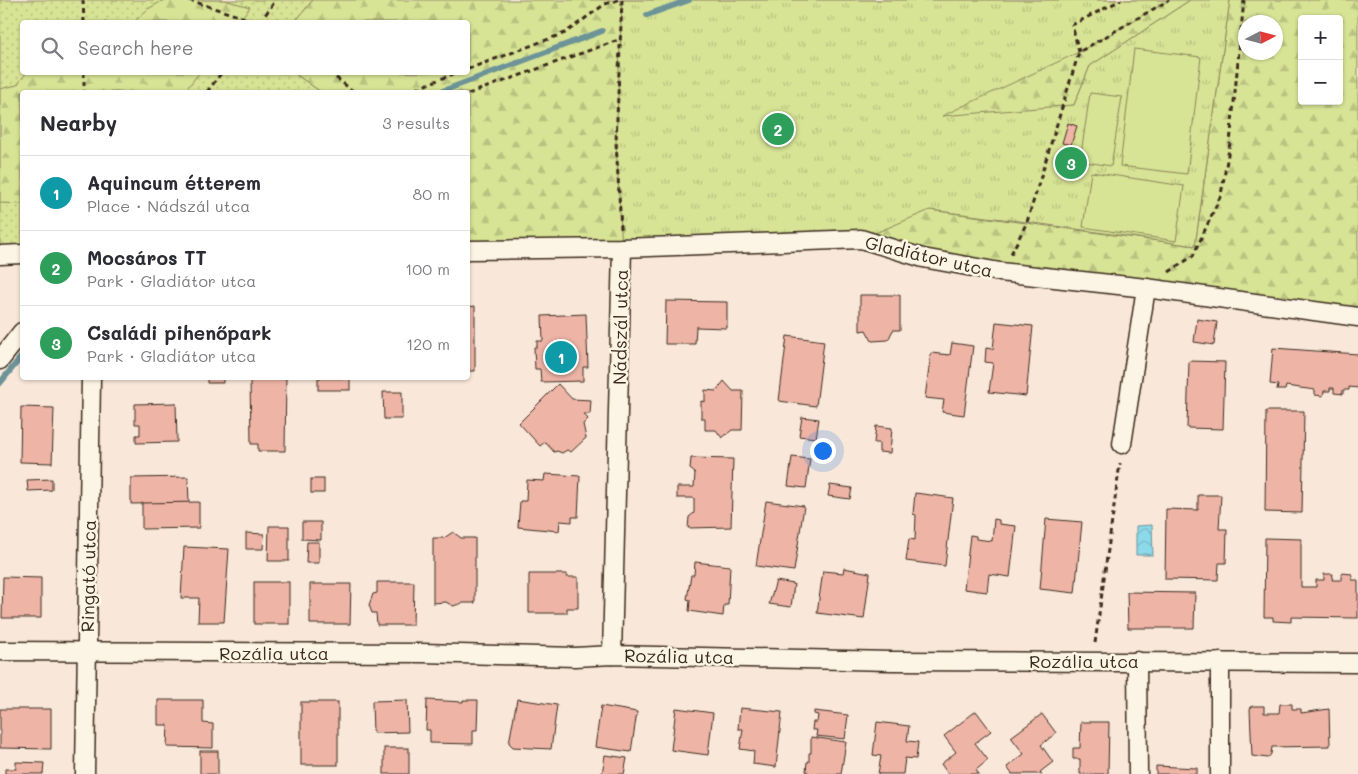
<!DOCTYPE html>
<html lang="en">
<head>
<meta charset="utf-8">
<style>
	body { margin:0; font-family:Mali,sans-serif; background:#f7f7f7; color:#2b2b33 }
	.controls { position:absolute; right:15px; top:15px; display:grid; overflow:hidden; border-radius:5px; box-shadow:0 1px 4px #0004 }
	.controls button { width:45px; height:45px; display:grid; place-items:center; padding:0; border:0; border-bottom:1px solid #e1e1e2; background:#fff; color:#2b2b33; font:25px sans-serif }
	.compass { position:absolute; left:1238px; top:15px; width:45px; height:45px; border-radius:50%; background:#fff; box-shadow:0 1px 4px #0004; rotate:84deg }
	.you { position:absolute; left:822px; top:450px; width:18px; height:18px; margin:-12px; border:4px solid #fff; border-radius:50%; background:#1a73e8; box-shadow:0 0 0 8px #1a73e833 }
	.badge { display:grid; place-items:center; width:32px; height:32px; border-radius:50%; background:#db2777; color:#fff; font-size:16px; font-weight:700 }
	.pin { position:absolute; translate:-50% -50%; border:2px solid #fff; box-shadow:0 1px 5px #0006 }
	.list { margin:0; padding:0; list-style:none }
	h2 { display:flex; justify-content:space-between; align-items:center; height:65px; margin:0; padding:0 20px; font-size:21px }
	h2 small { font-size:16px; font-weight:400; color:#7c7c81 }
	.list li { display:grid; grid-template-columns:32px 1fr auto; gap:15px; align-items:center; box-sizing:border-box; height:75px; padding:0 20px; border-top:1px solid #e1e1e2 }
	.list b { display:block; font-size:19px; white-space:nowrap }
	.list p { margin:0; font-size:16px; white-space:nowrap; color:#7c7c81 }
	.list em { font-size:16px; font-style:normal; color:#7c7c81 }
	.icon { flex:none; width:28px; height:28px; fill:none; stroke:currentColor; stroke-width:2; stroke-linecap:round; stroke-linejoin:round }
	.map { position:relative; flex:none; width:1358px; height:774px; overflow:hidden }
	.search { position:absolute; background:#fff; box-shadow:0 1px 4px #0004; left:20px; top:20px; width:450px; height:55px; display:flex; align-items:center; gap:12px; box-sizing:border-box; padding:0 18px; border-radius:5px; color:#7c7c81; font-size:19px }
	.panel { position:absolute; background:#fff; box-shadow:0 1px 4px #0004; left:20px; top:90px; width:450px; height:290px; border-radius:5px }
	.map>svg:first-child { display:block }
	.grass { fill:url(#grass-dots); stroke:#89865a }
	.forest { fill:url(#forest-firs); stroke:#89865a; fill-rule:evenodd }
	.park { fill:url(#park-tufts); stroke:#89865a }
	.pitch { fill:#d7e395; stroke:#89865a }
	.water { fill:url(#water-waves); stroke:#6c9398 }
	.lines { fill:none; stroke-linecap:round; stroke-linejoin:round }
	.stream { stroke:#6c9398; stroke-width:6 }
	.building { fill:#eeb5a7; stroke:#3b2a1e }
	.street-casing { stroke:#3b2a1e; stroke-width:21 }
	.path { stroke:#3b2a1e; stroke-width:3; stroke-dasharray:5 4; stroke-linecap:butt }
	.street { stroke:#fcf5e5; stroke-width:18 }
	.labels { text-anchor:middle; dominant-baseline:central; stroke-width:5; stroke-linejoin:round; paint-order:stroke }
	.street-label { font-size:18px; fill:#3b2a1e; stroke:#fcf5e5 }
</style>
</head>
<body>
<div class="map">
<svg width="1358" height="774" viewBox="0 0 1358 774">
	<defs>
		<pattern id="grass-dots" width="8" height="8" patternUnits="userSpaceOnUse" patternTransform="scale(1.25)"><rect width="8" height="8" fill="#d7e395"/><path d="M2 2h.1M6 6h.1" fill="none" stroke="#b9c380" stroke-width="1.8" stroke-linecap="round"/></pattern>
		<pattern id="forest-firs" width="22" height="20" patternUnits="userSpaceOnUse" patternTransform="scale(1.25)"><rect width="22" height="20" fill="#d7e395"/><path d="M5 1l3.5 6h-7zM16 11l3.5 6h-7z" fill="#b9c380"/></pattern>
		<pattern id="park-tufts" width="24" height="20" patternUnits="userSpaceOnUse" patternTransform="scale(1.25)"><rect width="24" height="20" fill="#d7e395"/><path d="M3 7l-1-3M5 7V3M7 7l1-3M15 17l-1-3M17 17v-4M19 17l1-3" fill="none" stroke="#b9c380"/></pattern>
		<pattern id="water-waves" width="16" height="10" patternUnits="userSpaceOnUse" patternTransform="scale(1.25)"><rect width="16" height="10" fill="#8cd9ea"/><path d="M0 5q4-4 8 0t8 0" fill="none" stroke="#7abac8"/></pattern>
	</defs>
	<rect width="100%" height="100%" fill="#f9e8d9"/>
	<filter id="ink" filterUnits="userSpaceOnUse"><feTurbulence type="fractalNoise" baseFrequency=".02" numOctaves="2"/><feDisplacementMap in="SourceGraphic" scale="10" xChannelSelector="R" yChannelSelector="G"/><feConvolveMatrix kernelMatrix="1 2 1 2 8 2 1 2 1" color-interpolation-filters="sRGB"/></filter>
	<g filter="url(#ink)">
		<!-- grass -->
		<path class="grass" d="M0 0H313L295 22H22V72L294 73 321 92H22V254L0 255Z"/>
		<!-- forest -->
		<g class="forest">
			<path d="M164 0H224L250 7 238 22H134L148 9Z"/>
			<path d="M313 0H1190L1090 66 1074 105 1062 107 930 210 1195 246 1230 0H1358V316L1146 288 861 239 468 250V92H321L294 73 468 72V22H295ZM1302 19H1339V101H1302ZM1246 22H1276V52H1246Z"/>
			<path d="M27 72H199V73L184 92H22V204L0 203V89L17 85Z"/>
		</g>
		<!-- park -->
		<path class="park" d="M622 0H1169L1079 52 942 116 1074 105 1090 66 1190 0H1230L1195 246 1027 222 930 210 861 239 622 248 616 142Z"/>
		<!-- pitch -->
		<g class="pitch">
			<path d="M1134 49 1201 57 1187 174 1120 166Z"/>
			<path d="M1090 93 1122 97 1111 166 1080 161Z"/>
			<path d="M1091 172 1184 186 1176 241 1083 227Z"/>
		</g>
		<!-- water -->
		<path class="water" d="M1152 525 1153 555H1136V526Z"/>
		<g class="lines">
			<!-- stream -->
			<g class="stream">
				<path d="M647 15 689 0"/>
				<path d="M440 92 602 31"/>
				<path d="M0 383 22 356"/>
			</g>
		</g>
		<!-- building -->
		<g class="building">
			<path d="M1068 123 1077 126 1071 145 1062 143Z"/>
			<path d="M1062 147 1073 151 1068 166 1057 162Z"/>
			<path d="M860 295H900V330H893L888 340 872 341 866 330 860 331Z"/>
			<path d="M666 301 727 302V328L696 327 695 344H665Z"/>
			<path d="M475 306V371H468V307Z"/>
			<path d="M586 314 588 367H583V381L541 382 540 369H535L534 347H537V341H543L542 316Z"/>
			<path d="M1197 319 1217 322 1214 345 1194 342Z"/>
			<path d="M996 322 1033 326 1026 396 989 392 993 363 985 362 986 348 993 349Z"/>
			<path d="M787 336 824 341 816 406 779 401Z"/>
			<path d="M952 343 973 346 964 415 942 412 944 400 925 398 931 353 950 355Z"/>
			<path d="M1273 348 1358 354V388L1349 387V390H1343V394L1334 393V388H1330V391H1324L1323 396 1315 395V390L1286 386 1285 390H1277L1278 385 1270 384Z"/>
			<path d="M1189 361 1225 362 1223 429 1187 428Z"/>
			<path d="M207 378H230H223V383H207Z"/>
			<path d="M250 378H286L285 451H258V444H251Z"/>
			<rect x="318" y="378" width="32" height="12"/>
			<path d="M724 381 733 391H743L742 430H732L722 438 716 430H705V418H701V401L705 402V390L716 391Z"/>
			<path d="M558 384 572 399 591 400 590 414H584L588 419 583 424 586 438 571 452 567 450 562 453 557 451 554 452 545 442 540 446 519 423Z"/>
			<path d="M383 392H402V419H384Z"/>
			<path d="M176 403 177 442 136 443V435H140V424H135V404Z"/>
			<path d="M21 407 54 408 52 463 20 462Z"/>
			<path d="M1266 411H1304L1302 513 1265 512Z"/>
			<path d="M802 417 819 419 816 438 799 436Z"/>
			<path d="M876 426 892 428 890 453 879 452V443H874Z"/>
			<path d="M792 457 810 459 806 488 788 486Z"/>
			<path d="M691 458 733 459 731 527 688 528 689 517 694 513V498H677V487H694L695 473 690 469Z"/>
			<path d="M545 474 580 476 578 517H572V522L560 521 559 531 518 527 520 501H526L527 480 544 481Z"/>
			<path d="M188 477 189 503 131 504V478Z"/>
			<path d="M52 479V490L28 491 27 480Z"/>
			<rect x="311" y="479" width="13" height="14"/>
			<path d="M830 485 852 488 850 499 828 496Z"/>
			<path d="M915 493 953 498 945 566 906 561 909 539 915 540 916 515 913 514Z"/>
			<path d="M1198 495H1221L1219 529H1227L1226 563H1219L1218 580 1165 579 1166 509 1198 510Z"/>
			<path d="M766 501 804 506 794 571 756 566Z"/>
			<path d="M199 502V528L142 529V503Z"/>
			<path d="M994 519 999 520V524L1016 526 1010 577 989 574 987 592 964 589 970 535 976 536V539L992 541Z"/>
			<path d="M1046 519 1082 522 1075 593 1040 589Z"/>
			<path d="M302 522H321V540L302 539Z"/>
			<path d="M269 526H289V561H268Z"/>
			<path d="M453 532 461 538H475V603H463L453 606 446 602 433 603V538H444Z"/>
			<path d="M246 533 264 534 263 549H246Z"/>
			<path d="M1265 538 1301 539V587H1316V580H1324V574H1333L1332 580H1342V573L1352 574V580H1358V618L1291 617V622L1273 621V617H1264Z"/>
			<path d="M307 542H319V563H306Z"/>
			<path d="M184 547 229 549 224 622H198L199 598H181Z"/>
			<path d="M695 562 730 566 728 605H724L723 616 689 611 690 600 687 599 691 575H694Z"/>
			<path d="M844 568 870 573 864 619 817 613 823 571 843 573Z"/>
			<path d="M529 574H567V577H578V608H567V613H529Z"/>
			<path d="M3 577 41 578V618H2Z"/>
			<path d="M776 581 794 584 791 607 769 604Z"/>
			<rect x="254" y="582" width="35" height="42"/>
			<path d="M377 582H414L413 625H377L376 613H372L369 605 373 594 377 593Z"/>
			<path d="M310 584H351L350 624H310Z"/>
			<path d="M1127 592 1195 593 1194 628H1128Z"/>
			<path d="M517 699 557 705 551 749 513 747 509 743Z"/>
			<path d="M158 700H203V723L213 724V748L167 747 168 725H158Z"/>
			<path d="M407 700 408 732 373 733 372 701Z"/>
			<path d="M427 700 463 702V700H478L477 730H473V744L430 743V730H426Z"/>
			<rect x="301" y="702" width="37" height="63"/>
			<path d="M1280 704H1292V709H1301V713L1329 709 1330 746 1272 747 1271 754 1268 758 1252 756 1250 709 1252 706H1264V713H1279Z"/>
			<path d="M601 706 637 712 631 752 595 747Z"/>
			<path d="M676 708 713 713 708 755 671 750Z"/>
			<path d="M740 708 782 712 776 767 753 764 754 751 740 749 743 729H738Z"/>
			<path d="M0 709H51V749L0 748Z"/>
			<path d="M814 711 848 715 845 739 816 736 817 730H812L813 722H817L818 715 814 714Z"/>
			<path d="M976 711 991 731 975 743 988 760 976 770 979 774H948L941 764 956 752 944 736Z"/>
			<path d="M1042 714 1056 733 1041 745 1053 762 1040 772 1042 774H1012L1007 767 1024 754 1011 737Z"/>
			<path d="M877 722 909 726 907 741 918 742 916 759 905 758 903 774H878L881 756 873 755Z"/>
			<path d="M1081 722H1109L1108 774H1080V759H1073V748H1080Z"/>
			<path d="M811 737 846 742 841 774H811L806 771 807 762H809V753H811Z"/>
			<rect x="384" y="748" width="25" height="26"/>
			<rect x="200" y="751" width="18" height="23"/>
			<path d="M605 755 627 758 624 774H602Z"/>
			<path d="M16 762 44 763 43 774H5V769H16Z"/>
			<path d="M1156 766 1197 768V774H1156Z"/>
		</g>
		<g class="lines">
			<!-- street casing -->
			<g class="street-casing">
				<g id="street">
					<path d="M468 250 622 248 861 239 923 258 1000 272 1146 288 1358 317"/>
					<path d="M0 255 22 254"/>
					<path d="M0 360 22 332"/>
					<path d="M1122 444 1146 288"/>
					<path d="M0 651 422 653 575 657 612 655 891 661 1358 663"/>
					<path d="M612 655 622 248"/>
					<path d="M1137 661 1138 774"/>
					<path d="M1220 662V774"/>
					<path d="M85 774 91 378"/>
				</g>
			</g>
			<!-- path -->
			<g class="path">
				<path d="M83 0 84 22"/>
				<path d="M189 0 257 22"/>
				<path d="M260 22 276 0"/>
				<path d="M1079 52 1072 25 1121 0"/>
				<path d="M468 69 565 33 605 4 618 0"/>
				<path d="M84 72V92"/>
				<path d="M329 72 354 92"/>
				<path d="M207 92 222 72"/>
				<path d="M408 92 458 72"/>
				<path d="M468 94 621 39"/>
				<path d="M621 229 616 142 622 0"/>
				<path d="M1011 254 1027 222 1079 52 1169 0"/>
				<path d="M1169 272 1193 256 1221 195 1230 143 1244 0"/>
				<path d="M1095 643 1120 463"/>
			</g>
			<!-- street -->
			<use href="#street" class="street"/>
		</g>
	</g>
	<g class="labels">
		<!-- street labels -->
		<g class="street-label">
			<text transform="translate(929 256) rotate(13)">Gladiátor utca</text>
			<text transform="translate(620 327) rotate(-89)">Nádszál utca</text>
			<text transform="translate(88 576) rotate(-89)">Ringató utca</text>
			<text x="274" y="653">Rozália utca</text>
			<text transform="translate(679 656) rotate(1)">Rozália utca</text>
			<text x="1084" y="661">Rozália utca</text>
		</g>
	</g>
</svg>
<div class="controls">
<button>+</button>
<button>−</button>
</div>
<svg class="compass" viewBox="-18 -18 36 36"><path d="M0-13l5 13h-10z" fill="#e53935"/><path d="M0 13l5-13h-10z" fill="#7c7c81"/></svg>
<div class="you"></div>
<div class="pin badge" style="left:561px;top:357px;background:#0f9aa8">1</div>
<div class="pin badge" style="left:778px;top:129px;background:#2e9e5b">2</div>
<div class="pin badge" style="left:1071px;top:163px;background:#2e9e5b">3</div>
<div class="search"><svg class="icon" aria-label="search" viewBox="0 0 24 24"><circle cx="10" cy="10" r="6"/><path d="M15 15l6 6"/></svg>Search here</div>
<section class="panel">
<h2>Nearby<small>3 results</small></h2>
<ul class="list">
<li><span class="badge" style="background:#0f9aa8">1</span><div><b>Aquincum étterem</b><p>Place · Nádszál utca</p></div><em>80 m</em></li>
<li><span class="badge" style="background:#2e9e5b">2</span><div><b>Mocsáros TT</b><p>Park · Gladiátor utca</p></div><em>100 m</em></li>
<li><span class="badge" style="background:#2e9e5b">3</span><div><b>Családi pihenőpark</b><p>Park · Gladiátor utca</p></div><em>120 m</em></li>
</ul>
</section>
</div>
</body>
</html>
